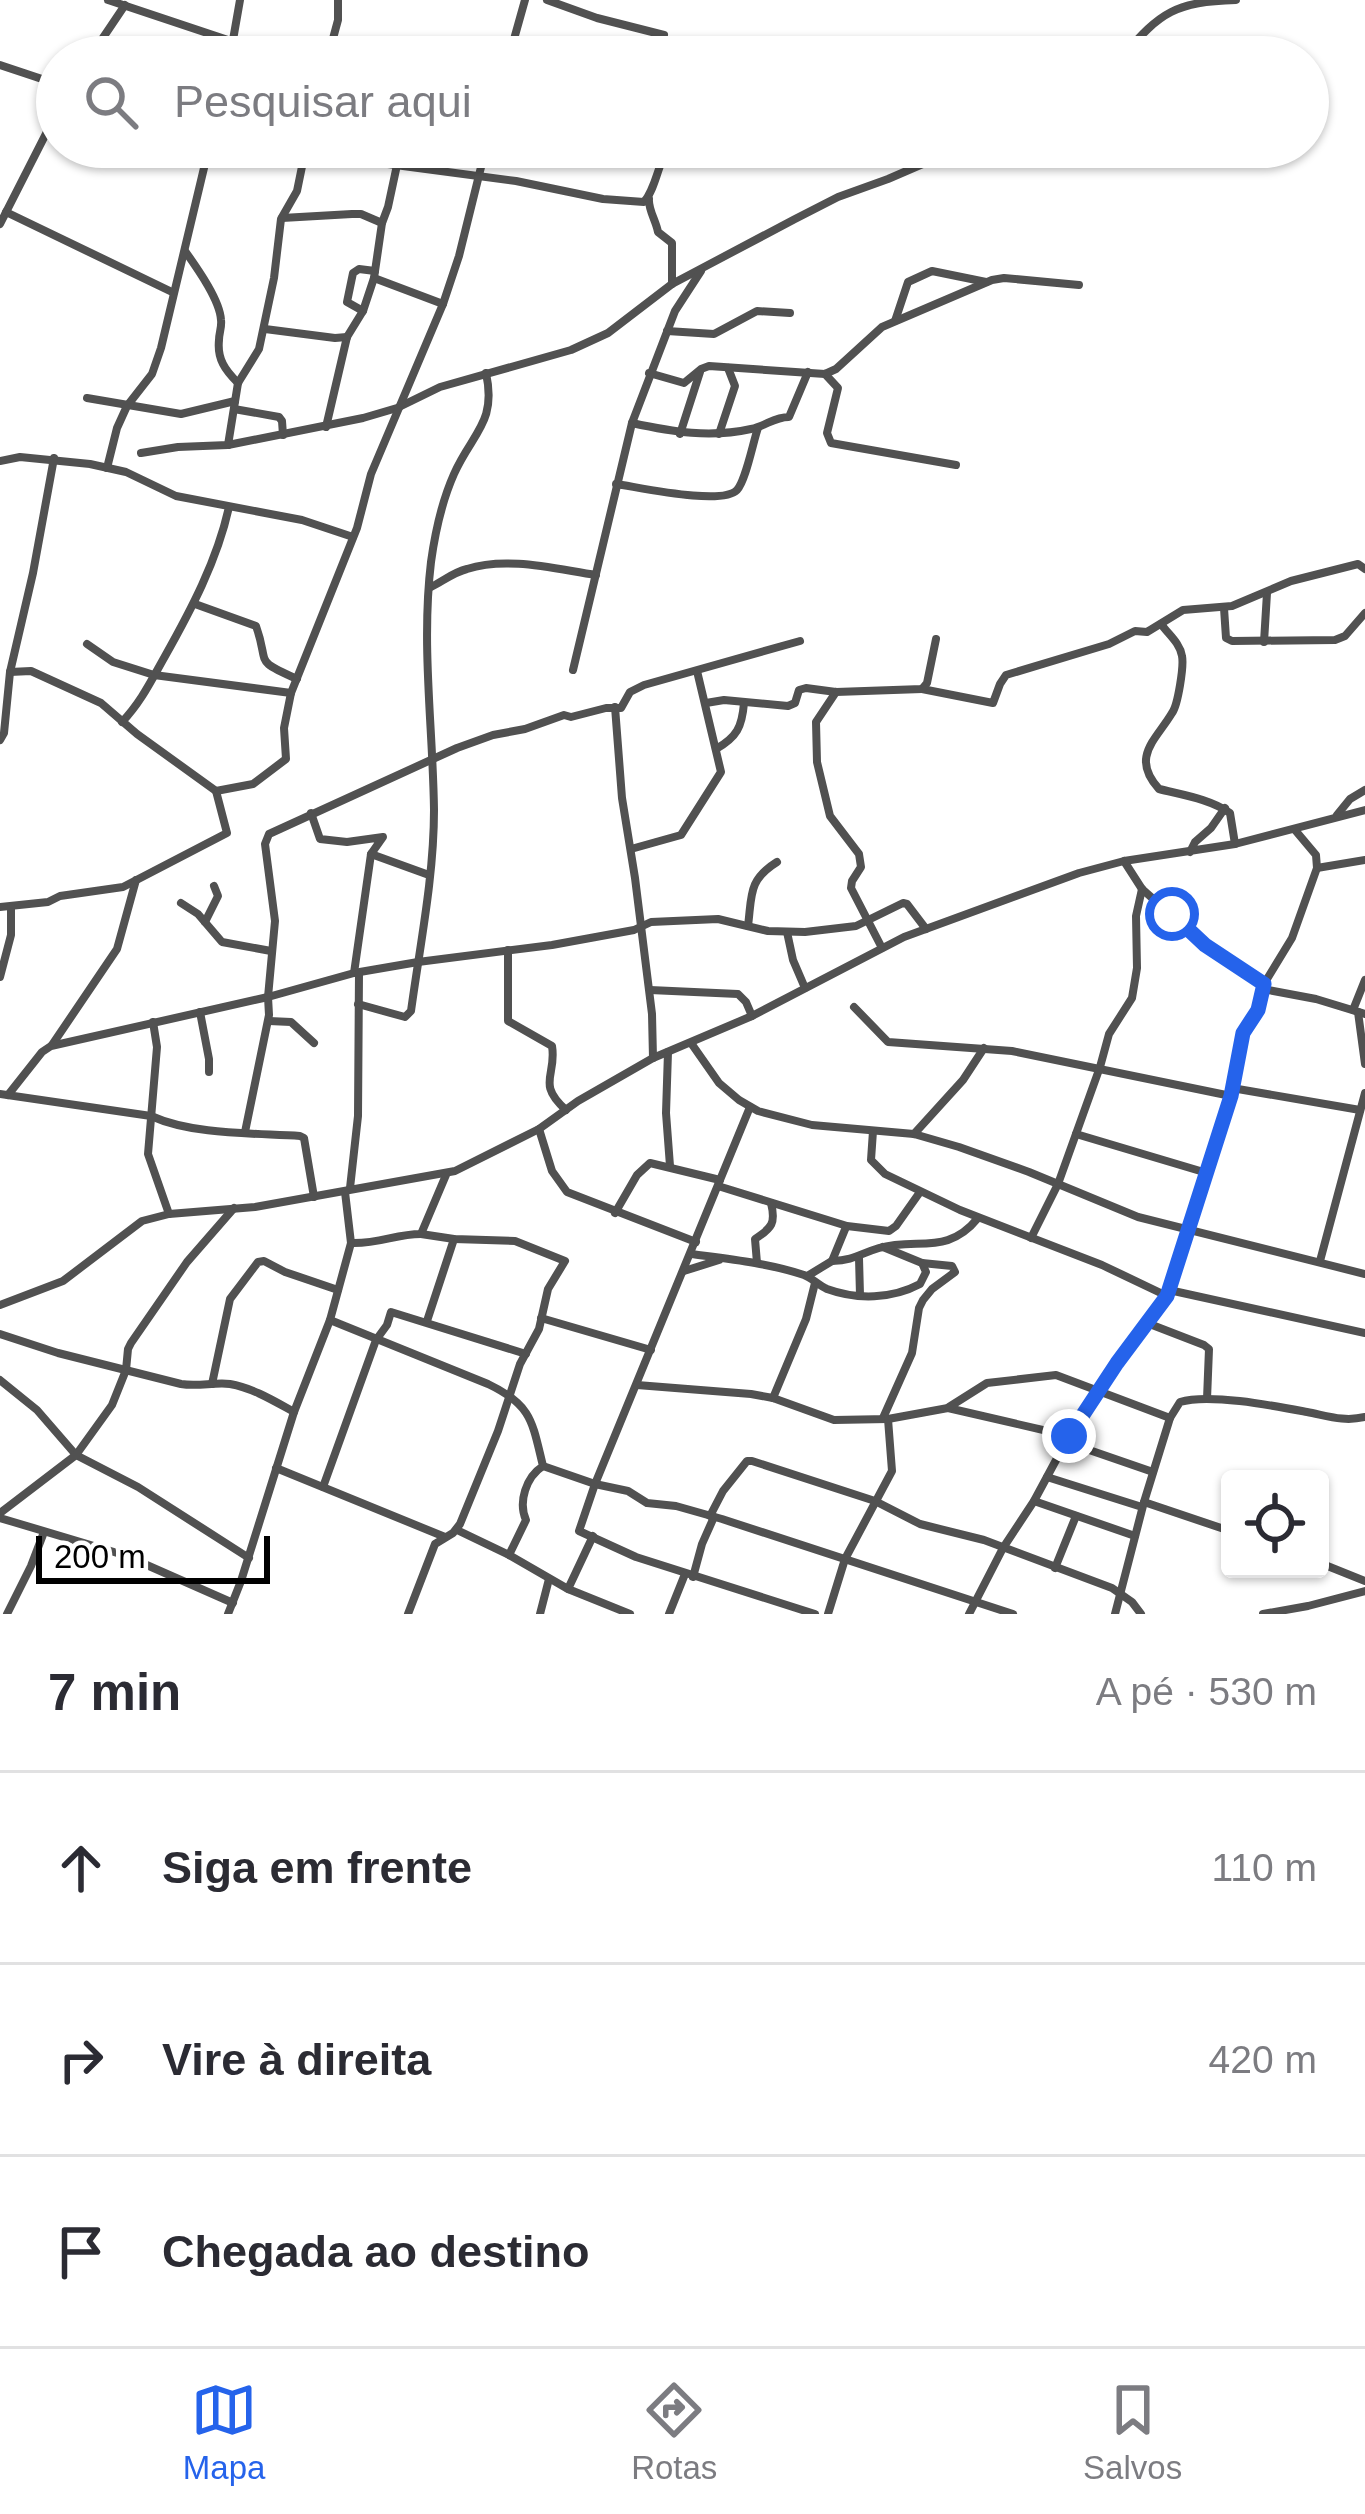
<!DOCTYPE html>
<html lang="pt">
<head>
<meta charset="utf-8">
<style>
	body { margin:0; font-family:Arial,sans-serif; background:#f2f2f3; color:#2b2b33 }
	.controls { position:absolute; right:36px; bottom:36px; display:grid; overflow:hidden; border-radius:12px; box-shadow:0 3px 9px #0004 }
	.controls button { width:108px; height:108px; display:grid; place-items:center; padding:0; border:0; border-bottom:3px solid #e1e1e2; background:#fff; color:#2b2b33; font:60px sans-serif }
	.scale { position:absolute; left:36px; bottom:30px; width:234px; box-sizing:border-box; padding-left:12px; border:6px solid #000; border-top:0; font-size:33px; line-height:42px; white-space:nowrap; color:#000; -webkit-text-stroke:9px #fff; paint-order:stroke }
	.stop { position:absolute; width:36px; height:36px; margin:-27px; border:9px solid #2563eb; border-radius:50%; background:#fff }
	.stop.end { background:#2563eb; border-color:#fff; box-shadow:0 3px 12px #0008 }
	.list { margin:0; padding:0; list-style:none }
	h2 { display:flex; justify-content:space-between; align-items:center; height:156px; margin:0; padding:0 48px; font-size:51px }
	h2 small { font-size:39px; font-weight:400; color:#7c7c81 }
	.list li { display:grid; grid-template-columns:78px 1fr auto; gap:36px; align-items:center; box-sizing:border-box; height:192px; padding:0 48px; border-top:3px solid #e1e1e2 }
	.list b { display:block; font-size:45px; white-space:nowrap }
	.list em { font-size:39px; font-style:normal; color:#7c7c81 }
	.icon { flex:none; width:66px; height:66px; fill:none; stroke:currentColor; stroke-width:2; stroke-linecap:round; stroke-linejoin:round }
	.map { position:relative; flex:none; width:1365px; height:1614px; overflow:hidden }
	.search { position:absolute; background:#fff; box-shadow:0 3px 9px #0004; left:36px; right:36px; top:36px; height:132px; display:flex; align-items:center; gap:30px; box-sizing:border-box; padding:0 42px; border-radius:66px; color:#7c7c81; font-size:45px }
	.sheet { height:732px; background:#fff }
	nav { display:flex; justify-content:space-around; align-items:center; box-sizing:border-box; height:168px; border-top:3px solid #e1e1e2; background:#fff; font-size:33px; color:#7c7c81 }
	nav a { display:grid; justify-items:center; gap:6px }
	nav .on { color:#2563eb }
	.map>svg:first-child { display:block }
	.lines { fill:none; stroke-linecap:round; stroke-linejoin:round }
	.street { stroke:#515151; stroke-width:8 }
	.route { stroke:#2563eb; stroke-width:15 }
</style>
</head>
<body>
<div class="map">
<svg width="1365" height="1614" viewBox="0 0 1365 1614">
	<rect width="100%" height="100%" fill="#fff"/>
	<g class="lines">
		<!-- street -->
		<g class="street">
			<path d="M108 0 234 42 291 57"/>
			<path d="M547 0 597 18 664 35"/>
			<path d="M90 57 125 5"/>
			<path d="M230 57 240 0"/>
			<path d="M328 57 338 20V0"/>
			<path d="M509 57 525 0"/>
			<path d="M1122 57C1161 11 1176 2 1236 0"/>
			<path d="M0 65 57 84"/>
			<path d="M283 147 305 153 516 181 603 199 644 202C656 188 658 164 668 147"/>
			<path d="M649 199C648 209 656 221 658 232L672 243V284"/>
			<path d="M6 212 172 292"/>
			<path d="M282 218 352 214H361L382 223"/>
			<path d="M0 224 57 112"/>
			<path d="M185 251C197 268 220 300 221 320 222 327 219 333 219 340 217 359 225 370 238 383"/>
			<path d="M374 278 443 304"/>
			<path d="M363 311 347 302 353 273 359 269 375 271"/>
			<path d="M895 321 908 282 932 271 986 282"/>
			<path d="M265 329 335 338 347 337"/>
			<path d="M667 331 714 334 757 311 790 313"/>
			<path d="M649 373 684 383 701 369 709 366 825 374 836 369 882 327 992 280 1004 278 1079 285"/>
			<path d="M825 374 838 388 827 433 831 443 956 465"/>
			<path d="M87 398 181 414 235 401"/>
			<path d="M234 409 279 417 282 421 283 435"/>
			<path d="M632 423C673 432 710 438 751 429 766 426 774 417 789 417L808 372"/>
			<path d="M326 427 347 337 363 311 374 278 382 223 388 207 397 165"/>
			<path d="M680 434 700 372"/>
			<path d="M719 434 735 386 728 368"/>
			<path d="M228 445 238 383 259 349 274 278 281 219 297 191 306 147"/>
			<path d="M141 453 178 447 228 445 363 418 397 408 440 387 571 350 608 333 672 284 795 219 838 197 888 179 962 147"/>
			<path d="M0 461 20 457 90 464 126 472 176 496 302 520 353 537"/>
			<path d="M107 468 117 428 127 406 152 374 161 348 209 147"/>
			<path d="M616 484C638 487 722 506 737 490 746 480 753 442 758 428"/>
			<path d="M431 587C443 581 454 572 467 569 507 556 555 569 596 575"/>
			<path d="M195 604 256 626C270 665 252 659 297 679"/>
			<path d="M1224 608 1226 638 1232 641 1335 640 1345 636 1365 613"/>
			<path d="M1161 624C1168 634 1180 643 1182 656 1184 666 1178 705 1172 713 1156 740 1130 757 1159 789 1183 795 1210 799 1230 813L1235 844"/>
			<path d="M1264 642 1267 593"/>
			<path d="M87 644 113 662 154 675 291 693"/>
			<path d="M573 670 632 423 675 311 701 271"/>
			<path d="M922 689 993 703 1000 684 1006 675 1109 644 1135 631 1147 632 1183 610 1232 606 1291 581 1358 564 1365 569"/>
			<path d="M836 692 816 722 817 762 830 816 859 854 861 867 852 881 851 888 882 948"/>
			<path d="M706 703 724 700 788 706 795 703 799 690 806 688 836 692 922 689 927 683 936 639"/>
			<path d="M615 707 622 798 635 878 652 1014 653 1058"/>
			<path d="M122 722C141 702 151 681 164 658 191 610 217 561 229 507"/>
			<path d="M0 740 4 733 10 672 33 573 54 458"/>
			<path d="M716 749C737 737 742 727 744 703"/>
			<path d="M216 791 253 784 286 759 284 728 291 693 357 528 371 474 443 304 459 256 486 147"/>
			<path d="M311 813 320 839 347 842 383 837 371 854 354 973"/>
			<path d="M1337 815 1350 799 1365 790"/>
			<path d="M631 849 681 835 721 772 697 671"/>
			<path d="M1190 852 1195 842 1211 828 1225 808"/>
			<path d="M371 854 429 875"/>
			<path d="M1124 861 1142 889 1205 945 1264 984"/>
			<path d="M1317 868 1365 860"/>
			<path d="M181 903 198 914 222 942 271 951"/>
			<path d="M0 907 48 902 60 896 123 887 227 833 216 791 137 734 101 703 31 671 10 672"/>
			<path d="M205 922 218 896 214 886"/>
			<path d="M748 926C752 895 748 880 777 862"/>
			<path d="M787 932 793 960 805 988"/>
			<path d="M508 950V1021L552 1046C557 1076 536 1083 566 1110"/>
			<path d="M0 977 11 935V907"/>
			<path d="M1263 989 1316 999 1365 1014"/>
			<path d="M650 990 738 994 746 1002 752 1016"/>
			<path d="M358 1004 405 1017 411 1011C420 945 434 877 434 810 433 728 421 645 431 562 435 533 442 501 454 474 472 433 497 423 486 373"/>
			<path d="M854 1007 888 1042 1012 1051 1231 1096"/>
			<path d="M1353 1010 1365 980"/>
			<path d="M200 1012 209 1059V1072"/>
			<path d="M1358 1012 1365 1064"/>
			<path d="M269 1021 291 1022 314 1043"/>
			<path d="M153 1022 157 1047 148 1154 169 1214"/>
			<path d="M691 1043 719 1083 739 1100 758 1111 812 1125 914 1134 959 1147 1029 1172 1138 1217 1365 1274"/>
			<path d="M52 1045 117 949 136 880"/>
			<path d="M668 1052 666 1113 670 1166"/>
			<path d="M1232 1088 1360 1110"/>
			<path d="M0 1094 151 1116C193 1135 254 1133 300 1136L304 1138 314 1197"/>
			<path d="M8 1095 42 1052 51 1046 268 997 354 973 418 962 552 945 634 930 651 922 718 919 768 931 805 932 856 926 903 903 907 904 926 929"/>
			<path d="M750 1107 595 1484 579 1531 636 1557 815 1614"/>
			<path d="M539 1129 552 1171 567 1192 696 1242"/>
			<path d="M873 1131 871 1160 885 1174 960 1210 1102 1265 1167 1296"/>
			<path d="M245 1132 269 1015 268 997 275 921 265 844 269 834 457 748 493 735 525 729 564 715 571 717 606 708H621L630 692 644 685 800 641"/>
			<path d="M914 1134 963 1080 984 1048"/>
			<path d="M1076 1134 1207 1173"/>
			<path d="M718 1186 847 1226 889 1231 896 1226 920 1192"/>
			<path d="M350 1188 358 1116 359 973"/>
			<path d="M615 1213 637 1175 650 1163 720 1180"/>
			<path d="M1031 1238 1058 1184 1100 1067 1109 1034 1132 998 1137 968 1136 916 1142 889"/>
			<path d="M351 1243C380 1244 395 1234 421 1234L446 1175"/>
			<path d="M691 1254C729 1259 768 1263 804 1275 812 1278 818 1285 827 1289 857 1300 892 1299 920 1284L926 1272 922 1263 883 1247"/>
			<path d="M859 1258 860 1295"/>
			<path d="M832 1261C855 1260 859 1254 879 1248 918 1237 947 1256 978 1218"/>
			<path d="M1320 1261 1365 1093"/>
			<path d="M757 1263 755 1239C772 1228 776 1223 771 1203"/>
			<path d="M684 1271 719 1260"/>
			<path d="M809 1275 832 1261 846 1227"/>
			<path d="M1169 1290 1365 1333"/>
			<path d="M0 1305 63 1281 142 1221 169 1214 255 1207 455 1171 539 1129 578 1101 653 1058 752 1016 904 937 1079 873 1124 861 1235 844 1365 810"/>
			<path d="M541 1318 651 1350"/>
			<path d="M330 1320 488 1384C532 1405 532 1421 543 1466 526 1477 518 1502 526 1520L509 1555"/>
			<path d="M427 1321 454 1239"/>
			<path d="M1147 1323 1204 1345 1209 1349 1207 1399"/>
			<path d="M0 1334 58 1353 181 1384C198 1387 214 1382 230 1384 253 1388 274 1401 294 1412"/>
			<path d="M0 1380 37 1410 76 1455 138 1487 249 1558"/>
			<path d="M212 1384 230 1299 258 1262 264 1261 285 1272 338 1290"/>
			<path d="M637 1385 751 1394 773 1398 834 1420 888 1419 948 1408 1069 1436"/>
			<path d="M773 1398 806 1319 815 1283"/>
			<path d="M949 1407 987 1383 1056 1375 1170 1418"/>
			<path d="M883 1418 912 1353 919 1308 923 1300 932 1289 955 1272 952 1266 922 1263"/>
			<path d="M1066 1442 1153 1472"/>
			<path d="M543 1466 595 1484 628 1491 647 1503 676 1506 722 1519 1013 1614"/>
			<path d="M276 1468 445 1537"/>
			<path d="M1047 1477 1142 1507"/>
			<path d="M323 1487 376 1340 387 1325 391 1312 526 1354"/>
			<path d="M1034 1501 1135 1536"/>
			<path d="M1144 1502 1230 1531"/>
			<path d="M0 1513 76 1455 112 1405 126 1370 128 1349 131 1343 187 1262 234 1208"/>
			<path d="M710 1516 723 1491 747 1461H752L875 1501 920 1524 984 1540 1112 1588 1132 1602 1141 1614"/>
			<path d="M0 1518 124 1555 233 1603"/>
			<path d="M457 1530 509 1555 568 1589"/>
			<path d="M593 1536 568 1589 630 1614"/>
			<path d="M1320 1563 1365 1581"/>
			<path d="M1055 1568 1076 1516"/>
			<path d="M693 1577 702 1544 714 1517"/>
			<path d="M7 1614 31 1566 44 1532"/>
			<path d="M228 1614 241 1581 294 1412 330 1320 351 1243 345 1192"/>
			<path d="M408 1614 435 1544 453 1533 460 1524 498 1431 520 1364 539 1329 548 1289 565 1261 515 1241 454 1239 421 1234"/>
			<path d="M540 1614 549 1579"/>
			<path d="M669 1614 685 1574"/>
			<path d="M828 1614 845 1559 892 1471 888 1419"/>
			<path d="M969 1614 1003 1548 1034 1501 1069 1436 1117 1363 1167 1296 1231 1096 1243 1033 1255 1016 1264 984 1292 938 1317 868 1316 855 1295 830"/>
			<path d="M1115 1614 1144 1502 1170 1418 1180 1402C1209 1393 1275 1406 1307 1412 1328 1416 1344 1422 1365 1417"/>
			<path d="M1263 1614 1308 1606 1365 1591"/>
		</g>
	</g>
	<g class="lines">
		<!-- route -->
		<path class="route" d="M1069 1436 1117 1363 1167 1296 1231 1096 1243 1033 1258 1010 1264 984 1205 945 1172 914"/>
	</g>
</svg>
<div class="controls">
<button><svg class="icon" aria-label="locate" viewBox="0 0 24 24"><circle cx="12" cy="12" r="6"/><path d="M12 2v4M12 18v4M2 12h4M18 12h4"/></svg></button>
</div>
<div class="scale">200 m</div>
<div class="stop" style="left:1172px;top:914px"></div>
<div class="stop end" style="left:1069px;top:1436px"></div>
<div class="search"><svg class="icon" aria-label="search" viewBox="0 0 24 24"><circle cx="10" cy="10" r="6"/><path d="M15 15l6 6"/></svg>Pesquisar aqui</div>
</div>
<section class="sheet">
<h2>7 min<small>A pé · 530 m</small></h2>
<ul class="list">
<li><svg class="icon" aria-label="ahead" viewBox="0 0 24 24"><path d="M12 20V5M6 11l6-6 6 6"/></svg><div><b>Siga em frente</b></div><em>110 m</em></li>
<li><svg class="icon" aria-label="right" viewBox="0 0 24 24"><path d="M7 20v-9h11M14 6l5 5-5 5"/></svg><div><b>Vire à direita</b></div><em>420 m</em></li>
<li><svg class="icon" aria-label="arrive" viewBox="0 0 24 24"><path d="M6 21V4h12l-3 4 3 4H6"/></svg><div><b>Chegada ao destino</b></div></li>
</ul>
</section>
<nav>
<a class="on"><svg class="icon" aria-label="map" viewBox="0 0 24 24"><path d="M3 6l6-2 6 2 6-2v14l-6 2-6-2-6 2zM9 4v14M15 6v14"/></svg>Mapa</a>
<a><svg class="icon" aria-label="directions" viewBox="0 0 24 24"><path d="M12 3l9 9-9 9-9-9zM9 14v-3h6M13 9l2 2-2 2"/></svg>Rotas</a>
<a><svg class="icon" aria-label="saved" viewBox="0 0 24 24"><path d="M7 4h10v16l-5-4-5 4z"/></svg>Salvos</a>
</nav>
</body>
</html>
